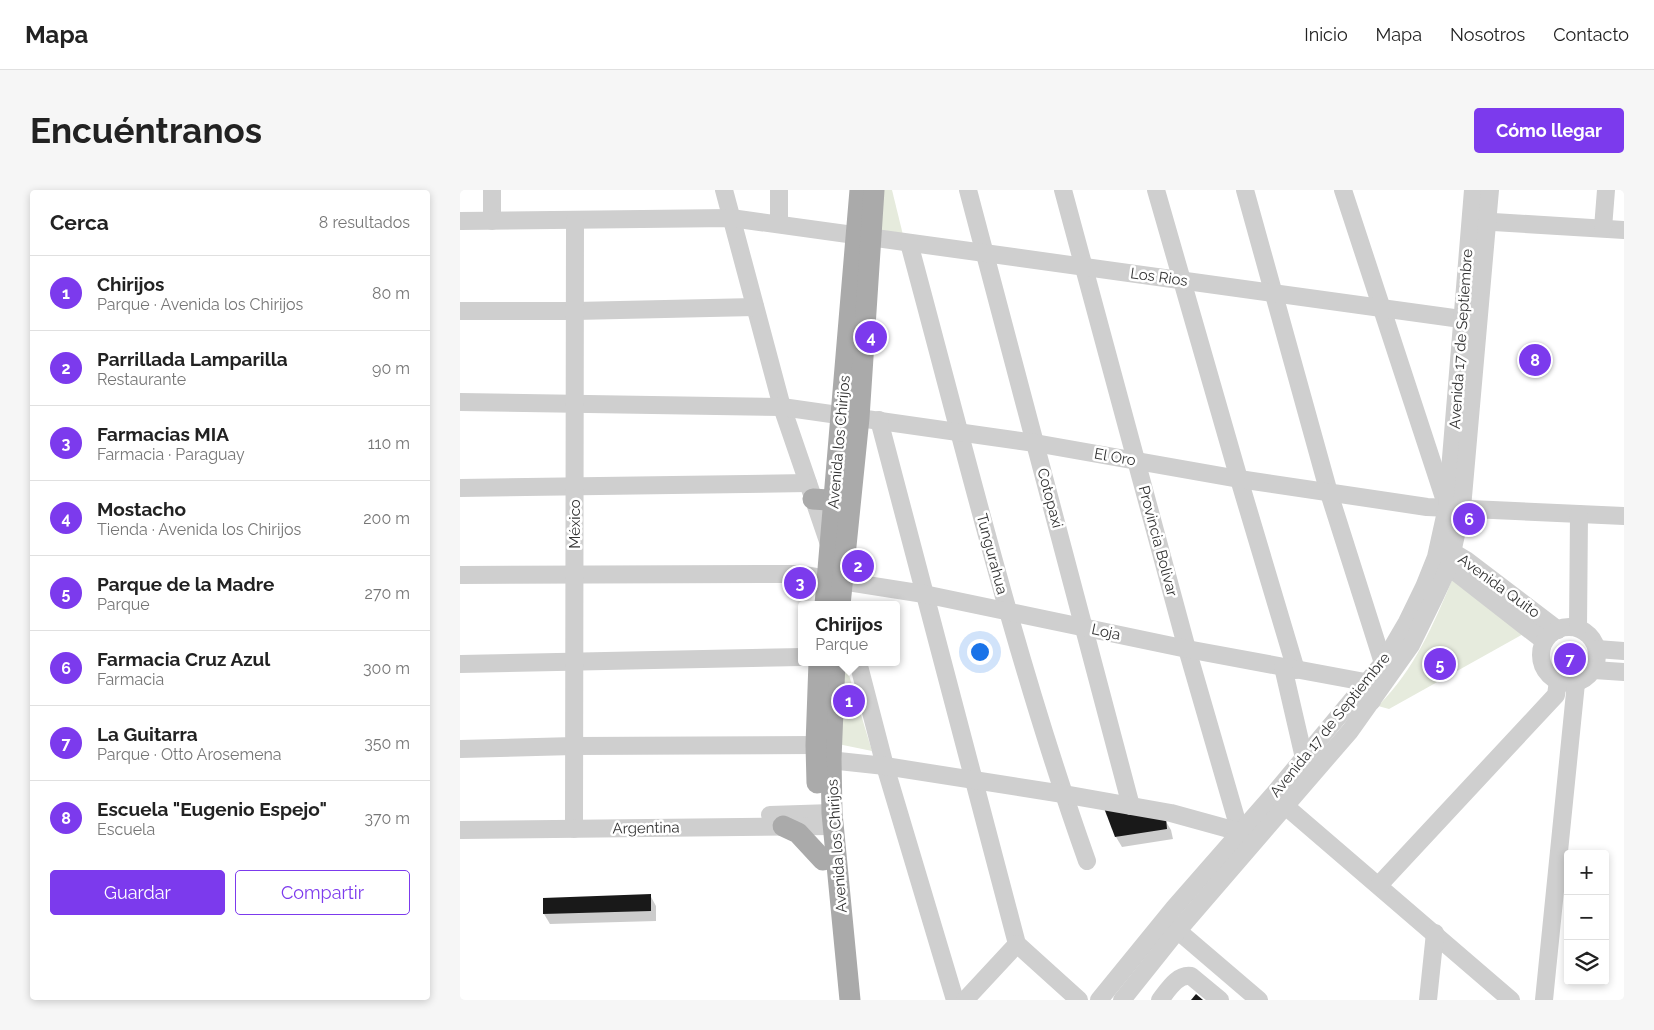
<!DOCTYPE html>
<html lang="es">
<head>
<meta charset="utf-8">
<style>
	body { margin:0; font-family:Raleway,sans-serif; background:#f6f6f6; color:#222 }
	.controls { position:absolute; right:15px; bottom:15px; display:grid; overflow:hidden; border-radius:5px; box-shadow:0 2px 8px #0003 }
	.controls button { width:45px; height:45px; display:grid; place-items:center; padding:0; border:0; border-bottom:1px solid #e0e0e0; background:#fff; color:#222; font:25px sans-serif }
	.you { position:absolute; left:519px; top:461px; width:18px; height:18px; margin:-12px; border:4px solid #fff; border-radius:50%; background:#1a73e8; box-shadow:0 0 0 8px #1a73e833 }
	.badge { display:grid; place-items:center; width:32px; height:32px; border-radius:50%; background:#7c3aed; color:#fff; font-size:16px; font-weight:700 }
	.pin { position:absolute; translate:-50% -50%; border:2px solid #fff; box-shadow:0 1px 5px #0006 }
	.popup { position:absolute; left:338px; top:411px; width:102px; height:65px; box-sizing:border-box; display:grid; place-content:center; border-radius:5px; background:#fff; filter:drop-shadow(0 1px 4px #0005); font-size:16px; white-space:nowrap; color:#767676 }
	.popup b { font-size:19px; color:#222 }
	.popup::after { content:''; position:absolute; left:50%; top:100%; margin-left:-10px; border:10px solid transparent; border-top-color:#fff }
	.list { margin:0; padding:0; list-style:none }
	h2 { display:flex; justify-content:space-between; align-items:center; height:65px; margin:0; padding:0 20px; font-size:21px }
	h2 small { font-size:16px; font-weight:400; color:#767676 }
	.list li { display:grid; grid-template-columns:32px 1fr auto; gap:15px; align-items:center; box-sizing:border-box; height:75px; padding:0 20px; border-top:1px solid #e0e0e0 }
	.list b { display:block; font-size:19px; white-space:nowrap }
	.list p { margin:0; font-size:16px; white-space:nowrap; color:#767676 }
	.list em { font-size:16px; font-style:normal; color:#767676 }
	.actions { display:flex; gap:10px; padding:15px 20px }
	.actions a { flex:1; padding:11px 0; border:1px solid #7c3aed; border-radius:5px; text-align:center; font-size:18px; color:#7c3aed }
	.actions .main { background:#7c3aed; color:#fff }
	.icon { flex:none; width:28px; height:28px; fill:none; stroke:currentColor; stroke-width:2; stroke-linecap:round; stroke-linejoin:round }
	.map { position:relative; flex:none; width:1164px; height:810px; overflow:hidden; border-radius:5px }
	header { display:flex; align-items:center; gap:30px; box-sizing:border-box; height:70px; padding:0 25px; background:#fff; border-bottom:1px solid #e0e0e0 }
	header strong { font-size:24px }
	nav { display:flex; gap:28px; margin-inline-start:auto; font-size:18px }
	.intro { display:flex; align-items:center; justify-content:space-between; box-sizing:border-box; height:120px; padding:0 30px }
	h1 { margin:0; font-size:35px }
	.button { padding:12px 22px; border-radius:5px; background:#7c3aed; color:#fff; font-size:18px; font-weight:700 }
	main { display:flex; gap:30px; padding:0 30px }
	aside { flex:1; background:#fff; border-radius:5px; box-shadow:0 2px 8px #0003 }
	.map>svg:first-child { display:block }
	.green { fill:#e6ebdd }
	.shadow { fill:#0003 }
	.building { fill:#191919 }
	.lines { fill:none; stroke-linecap:round; stroke-linejoin:round }
	.minor { stroke:#cfcfcf; stroke-width:18 }
	.major { stroke:#aaa; stroke-width:21 }
	.labels { text-anchor:middle; dominant-baseline:central; stroke-width:5; stroke-linejoin:round; paint-order:stroke }
	.street-label { font-size:15px; fill:#323232; stroke:#fff }
</style>
</head>
<body>
<header>
<strong>Mapa</strong>
<nav><a>Inicio</a><a>Mapa</a><a>Nosotros</a><a>Contacto</a></nav>
</header>
<div class="intro"><h1>Encuéntranos</h1><a class="button">Cómo llegar</a></div>
<main>
<aside>
<h2>Cerca<small>8 resultados</small></h2>
<ul class="list">
<li><span class="badge">1</span><div><b>Chirijos</b><p>Parque · Avenida los Chirijos</p></div><em>80 m</em></li>
<li><span class="badge">2</span><div><b>Parrillada Lamparilla</b><p>Restaurante</p></div><em>90 m</em></li>
<li><span class="badge">3</span><div><b>Farmacias MIA</b><p>Farmacia · Paraguay</p></div><em>110 m</em></li>
<li><span class="badge">4</span><div><b>Mostacho</b><p>Tienda · Avenida los Chirijos</p></div><em>200 m</em></li>
<li><span class="badge">5</span><div><b>Parque de la Madre</b><p>Parque</p></div><em>270 m</em></li>
<li><span class="badge">6</span><div><b>Farmacia Cruz Azul</b><p>Farmacia</p></div><em>300 m</em></li>
<li><span class="badge">7</span><div><b>La Guitarra</b><p>Parque · Otto Arosemena</p></div><em>350 m</em></li>
<li><span class="badge">8</span><div><b>Escuela &quot;Eugenio Espejo&quot;</b><p>Escuela</p></div><em>370 m</em></li>
</ul>
<div class="actions"><a class="main">Guardar</a><a>Compartir</a></div>
</aside>
<div class="map">
<svg width="1164" height="810" viewBox="0 0 1164 810">
	<rect width="100%" height="100%" fill="#fff"/>
	<!-- green -->
	<g class="green">
		<path d="M421 0H432L443 45 418 40Z"/>
		<path d="M993 388 1065 443 929 519 918 516C955 479 973 435 993 388Z"/>
		<circle cx="1110" cy="467" r="12"/>
		<path d="M385 472 412 561 378 554Z"/>
	</g>
	<!-- shadow -->
	<g class="shadow">
		<path d="M705 630 711 640 713 649 662 657 656 647Z"/>
		<path d="M190 705 196 716V731L90 734 84 724Z"/>
	</g>
	<!-- building -->
	<g class="building">
		<path d="M644 618 706 628 707 639 655 647Z"/>
		<path d="M191 704V721L83 724V708Z"/>
		<path d="M736 804 743 810H731Z"/>
	</g>
	<g class="lines">
		<!-- minor -->
		<g class="minor">
			<path d="M32 0V31"/>
			<path d="M264 0 322 217 369 354"/>
			<path d="M319 0V33"/>
			<path d="M508 0 671 616"/>
			<path d="M603 0 727 459 780 642"/>
			<path d="M696 0 779 289 836 480"/>
			<path d="M785 0 869 303 923 473"/>
			<path d="M883 0 985 311"/>
			<path d="M0 31 271 28 1001 129"/>
			<path d="M1017 31 1164 40"/>
			<path d="M1143 38 1146 0"/>
			<path d="M449 53C505 260 555 469 627 671"/>
			<path d="M0 121H115L295 117"/>
			<path d="M0 212 322 217 575 253 779 289 967 317 1164 326"/>
			<path d="M419 230 557 754"/>
			<path d="M0 298 348 293"/>
			<path d="M984 357 1006 370 1098 440"/>
			<path d="M980 370 1084 451"/>
			<path d="M0 385 337 384 464 404 727 459 905 492 912 511"/>
			<circle cx="1109" cy="465" r="28"/>
			<path d="M1118 438 1119 324"/>
			<path d="M1137 459 1164 461"/>
			<path d="M398 472 425 576 495 810"/>
			<path d="M0 474 342 467"/>
			<path d="M823 477 844 568"/>
			<path d="M1134 480 1164 482"/>
			<path d="M0 559 114 556 356 555"/>
			<path d="M360 569 425 576 603 604 711 623 780 642"/>
			<path d="M816 608 1051 810"/>
			<path d="M310 625 372 623"/>
			<path d="M114 639 115 30"/>
			<path d="M0 640 373 636"/>
			<path d="M919 695 1096 505 1098 491"/>
			<path d="M710 734 799 810"/>
			<path d="M505 810 557 754 619 810"/>
			<path d="M639 810 714 718 813 605 923 473 947 432 964 397 976 367 987 317 1013 0"/>
			<path d="M662 810 714 745 890 541 951 455 975 406 989 376 1002 318 1030 0"/>
			<path d="M700 810C708 800 717 784 731 786L760 810"/>
			<path d="M968 810 975 743"/>
			<path d="M1084 810 1116 493"/>
		</g>
		<!-- major -->
		<g class="major">
			<path d="M353 309 368 310 375 304"/>
			<path d="M365 415 400 0"/>
			<path d="M380 415 399 228 414 0"/>
			<path d="M375 472 371 569 372 623 390 810"/>
			<path d="M357 593 356 555 359 472"/>
			<path d="M323 636 338 643 363 670"/>
		</g>
	</g>
	<g class="labels">
		<!-- street labels -->
		<g class="street-label">
			<text transform="translate(699 87) rotate(8)">Los Rios</text>
			<text transform="translate(1001 149) rotate(-86)">Avenida 17 de Septiembre</text>
			<text transform="translate(379 252) rotate(-85)">Avenida los Chirijos</text>
			<text transform="translate(655 267) rotate(10)">El Oro</text>
			<text transform="translate(590 308) rotate(75)">Cotopaxi</text>
			<text transform="translate(115 334) rotate(-90)">México</text>
			<text transform="translate(698 351) rotate(75)">Provincia Bolivar</text>
			<text transform="translate(532 364) rotate(75)">Tungurahua</text>
			<text transform="translate(1039 396) rotate(36)">Avenida Quito</text>
			<text transform="translate(646 442) rotate(12)">Loja</text>
			<text transform="translate(870 535) rotate(-51)">Avenida 17 de Septiembre</text>
			<text transform="translate(186 638) rotate(-1)">Argentina</text>
			<text transform="translate(377 656) rotate(-94)">Avenida los Chirijos</text>
		</g>
	</g>
</svg>
<div class="controls">
<button>+</button>
<button>−</button>
<button><svg class="icon" aria-label="layers" viewBox="0 0 24 24"><path d="M12 4l9 5-9 5-9-5zM3 14l9 5 9-5"/></svg></button>
</div>
<div class="you"></div>
<div class="pin badge" style="left:389px;top:511px">1</div>
<div class="popup"><b>Chirijos</b>Parque</div>
<div class="pin badge" style="left:398px;top:376px">2</div>
<div class="pin badge" style="left:340px;top:393px">3</div>
<div class="pin badge" style="left:411px;top:147px">4</div>
<div class="pin badge" style="left:980px;top:474px">5</div>
<div class="pin badge" style="left:1009px;top:329px">6</div>
<div class="pin badge" style="left:1110px;top:469px">7</div>
<div class="pin badge" style="left:1075px;top:170px">8</div>
</div>
</main>
</body>
</html>
